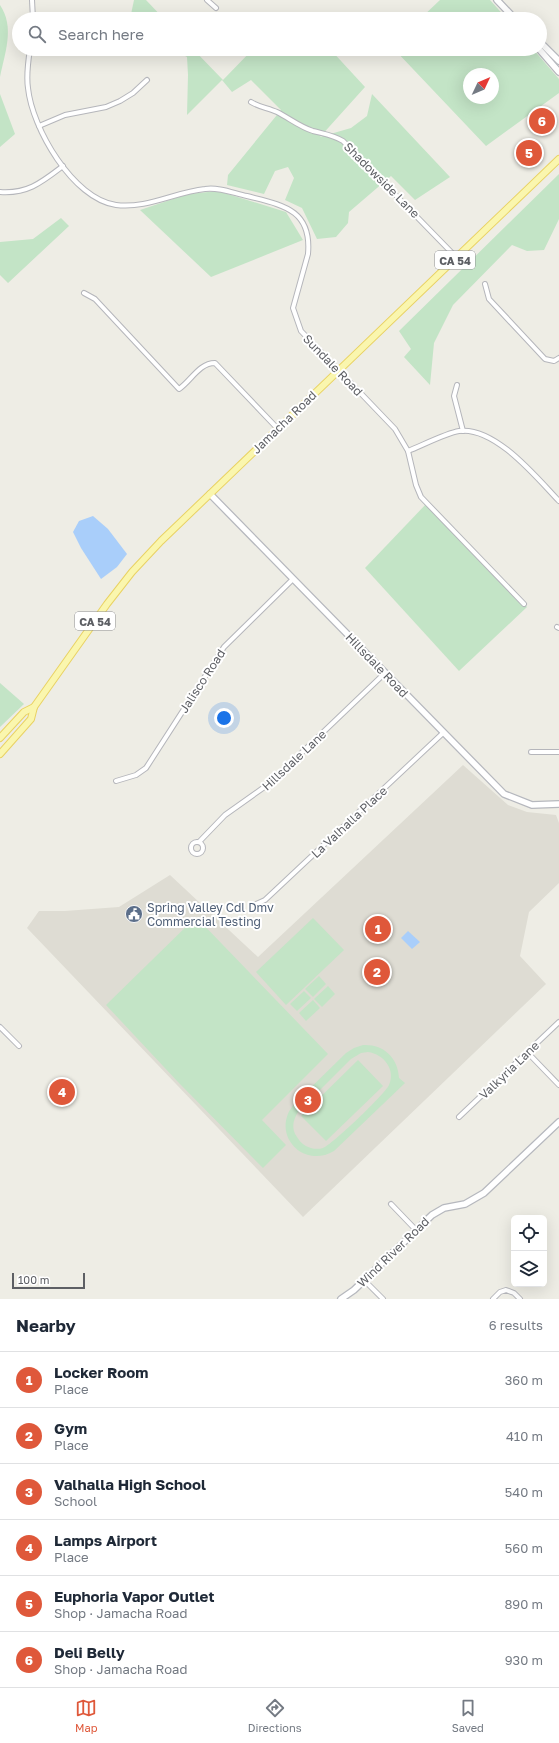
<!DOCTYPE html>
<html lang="en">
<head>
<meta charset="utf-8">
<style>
	body { margin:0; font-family:"Golos Text",sans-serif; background:#f6f6f7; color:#1f2937 }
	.controls { position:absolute; right:12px; bottom:12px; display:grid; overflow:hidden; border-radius:6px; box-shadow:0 4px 16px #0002 }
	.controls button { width:36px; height:36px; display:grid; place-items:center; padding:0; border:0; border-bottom:1px solid #e0e1e3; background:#fff; color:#1f2937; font:20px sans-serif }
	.compass { position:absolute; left:463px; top:68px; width:36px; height:36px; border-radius:50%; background:#fff; box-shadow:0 4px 16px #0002; rotate:46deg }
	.scale { position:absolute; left:12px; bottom:10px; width:73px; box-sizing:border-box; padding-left:4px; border:2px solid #5d5f64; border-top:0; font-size:11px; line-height:14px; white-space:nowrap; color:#5d5f64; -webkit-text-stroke:3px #fff; paint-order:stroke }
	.you { position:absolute; left:224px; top:718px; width:14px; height:14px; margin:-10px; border:3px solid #fff; border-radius:50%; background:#1a73e8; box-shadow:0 0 0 6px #1a73e833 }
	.badge { display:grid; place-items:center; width:26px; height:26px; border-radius:50%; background:#df583a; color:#fff; font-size:13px; font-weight:700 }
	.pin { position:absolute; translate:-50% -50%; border:2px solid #fff; box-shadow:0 1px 4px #0006 }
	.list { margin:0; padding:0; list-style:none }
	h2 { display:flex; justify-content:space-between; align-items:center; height:52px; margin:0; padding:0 16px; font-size:17px }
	h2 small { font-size:13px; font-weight:400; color:#747a83 }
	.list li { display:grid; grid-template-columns:26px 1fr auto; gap:12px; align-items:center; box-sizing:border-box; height:56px; padding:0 16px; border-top:1px solid #e0e1e3 }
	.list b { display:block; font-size:15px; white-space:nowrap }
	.list p { margin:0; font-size:13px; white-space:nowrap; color:#747a83 }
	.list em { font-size:13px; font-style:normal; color:#747a83 }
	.icon { flex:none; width:22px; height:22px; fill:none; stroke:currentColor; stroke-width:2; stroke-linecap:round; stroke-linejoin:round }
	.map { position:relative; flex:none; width:559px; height:1299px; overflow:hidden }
	.search { position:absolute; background:#fff; box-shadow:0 4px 16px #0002; left:12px; right:12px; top:12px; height:44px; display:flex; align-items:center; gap:10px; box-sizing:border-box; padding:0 14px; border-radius:22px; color:#747a83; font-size:15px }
	.sheet { height:388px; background:#fff }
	nav { display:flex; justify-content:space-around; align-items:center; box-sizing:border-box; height:56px; border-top:1px solid #e0e1e3; background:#fff; font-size:11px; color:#747a83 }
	nav a { display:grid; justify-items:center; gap:2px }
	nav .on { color:#df583a }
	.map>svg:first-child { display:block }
	.education { fill:#dedcd3 }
	.green { fill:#c3e4c6; fill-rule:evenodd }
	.water { fill:#a9cefa }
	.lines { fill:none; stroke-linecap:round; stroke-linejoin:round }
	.street-casing { stroke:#b5b6bb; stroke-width:6 }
	.secondary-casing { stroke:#b6b8be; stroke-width:8 }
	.primary-casing { stroke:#e9d263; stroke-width:8 }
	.street { stroke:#fff; stroke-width:4 }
	.secondary { stroke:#fff; stroke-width:5.5 }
	.primary { stroke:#faf6ae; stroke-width:6 }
	.labels { text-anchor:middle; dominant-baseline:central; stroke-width:4; stroke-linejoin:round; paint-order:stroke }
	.shield { fill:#fff; stroke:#8e8f92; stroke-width:1 }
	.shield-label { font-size:11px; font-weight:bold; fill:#5d5f64 }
	.street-label { font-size:12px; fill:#5d5f64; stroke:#fff }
	.service-label { font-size:12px; fill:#4e5e75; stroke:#fff; text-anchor:start }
</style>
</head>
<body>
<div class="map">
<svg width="559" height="1299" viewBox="0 0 559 1299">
	<rect width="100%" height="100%" fill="#eeede5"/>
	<!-- education -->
	<path class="education" d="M463 765 508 805 527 812 556 815 559 823V883L529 912 520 956 546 984 303 1217 27 928 39 911H65L119 907 170 875 258 957Z"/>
	<!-- green -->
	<g class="green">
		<path d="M134 0H146L164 19H130Z"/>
		<path d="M440 0H490L507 19H420Z"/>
		<path d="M0 5C15 27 5 53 0 77Z"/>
		<path d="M172 49H193L223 80 253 49H330L365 87 320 137 351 128 367 116 372 94 450 177 415 200 391 176 349 212 348 223 336 237 317 239 302 208 285 200 294 178 288 167 275 171 264 194 227 185 228 175 281 110 251 80 232 92 222 80 187 115 188 75 187 57Z"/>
		<path d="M394 49H533L559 79V93L486 146ZM469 74H493V98H469Z"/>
		<path d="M0 94 15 134 0 147Z"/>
		<path d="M559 174V219L544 250 527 251 512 245 453 305 434 343 430 385 404 357 411 349 399 331Z"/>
		<path d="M218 191 286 212 303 240 211 277 140 210 188 194Z"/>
		<path d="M61 218 69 226 8 283 0 275V242L33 239Z"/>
		<path d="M427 503 527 607 459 671 365 568Z"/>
		<path d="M0 683 24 704 0 727Z"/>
		<path d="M196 917 328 1054 262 1120 286 1145 263 1168 178 1082 106 1005Z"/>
		<path d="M313 918 344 950 286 1005 256 972Z"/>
		<path d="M319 976 326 984 313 997 305 989Z"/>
		<path d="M328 986 335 994 322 1007 314 999Z"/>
		<path d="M304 991 311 998 297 1011 290 1004Z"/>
		<path d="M313 1000 320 1008 306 1021 299 1013Z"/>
		<path d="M363 1045C383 1044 398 1057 399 1078L405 1083 334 1151C302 1170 269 1132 295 1103L346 1053 354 1048ZM368 1052C384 1054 396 1070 389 1085 385 1094 332 1145 323 1148 313 1151 302 1146 297 1137 291 1129 293 1120 298 1112L351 1059 361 1053Z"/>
		<path d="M358 1060 383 1086 326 1141 301 1116Z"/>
	</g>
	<!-- water -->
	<g class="water">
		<path d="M93 516 108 529 127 554 117 567 101 579 81 548 73 532 79 521Z"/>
		<path d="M408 931 420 942 412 949 401 938Z"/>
	</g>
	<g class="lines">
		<!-- street casing -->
		<g class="street-casing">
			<g id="street">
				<path d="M32 0 33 19"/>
				<path d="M207 0 216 8"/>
				<path d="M86 19 93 17"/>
				<path d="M30 49C28 62 26 75 28 88 32 128 73 199 116 205 147 209 175 192 205 189 219 187 233 193 247 196 282 205 312 209 308 254L293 308 301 331 395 429 408 451 416 485 421 497 524 604"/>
				<path d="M251 102C259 107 268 108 277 112 289 118 300 127 313 131 324 134 333 135 343 141L457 258"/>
				<path d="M39 126 65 115 106 107 120 101 133 93 147 80"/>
				<path d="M0 192C28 194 42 182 63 166"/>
				<path d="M485 284 489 299 545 359 554 361 559 358"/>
				<path d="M84 293 95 299 179 389C191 381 199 363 215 363L278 429"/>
				<path d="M457 385 454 396 463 431"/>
				<path d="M408 451C421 446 446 433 459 431 495 426 537 478 559 501"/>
				<path d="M557 627 559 628"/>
				<path d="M531 752H559"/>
				<path d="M116 781 136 775 146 768 224 647 293 579"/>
				<circle cx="197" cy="848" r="6"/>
				<path d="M199 842 225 815 270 783 385 673"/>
				<path d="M252 906 265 900 443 733"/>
				<path d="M0 1027 19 1046"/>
				<path d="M528 1053 559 1085"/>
				<path d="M459 1117 559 1022"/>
				<path d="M391 1204 416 1230"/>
				<path d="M364 1280 383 1299"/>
				<path d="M493 1299 500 1292 506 1290 514 1293 520 1299"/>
			</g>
		</g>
		<!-- secondary casing -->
		<g class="secondary-casing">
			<g id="secondary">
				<path d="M497 0 515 19"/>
				<path d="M540 42 559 61"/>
				<path d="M539 49 559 72"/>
				<path d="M210 494 504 794 532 805 559 804"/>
				<path d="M341 1299 354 1290 432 1215 444 1208 465 1204 484 1193 559 1122"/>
			</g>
		</g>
		<!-- primary casing -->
		<g class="primary-casing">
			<g id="primary">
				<path d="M0 738 24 712 34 707"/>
				<path d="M0 754 31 719 34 707 107 604 132 572 161 541 559 159"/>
			</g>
		</g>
		<!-- street -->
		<use href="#street" class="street"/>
		<!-- secondary -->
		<use href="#secondary" class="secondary"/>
		<!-- primary -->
		<use href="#primary" class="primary"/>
	</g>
	<!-- icons -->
	<defs>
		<g id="civic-disc" transform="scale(0.9)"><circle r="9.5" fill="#5c6f8a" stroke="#fff"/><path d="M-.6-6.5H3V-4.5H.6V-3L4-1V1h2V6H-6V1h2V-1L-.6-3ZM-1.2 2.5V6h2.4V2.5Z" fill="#fff"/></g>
	</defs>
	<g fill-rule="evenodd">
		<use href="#civic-disc" x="134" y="914"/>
	</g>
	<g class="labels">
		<!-- shield labels -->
		<g class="shield">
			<rect x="435" y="251" width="40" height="18" rx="3"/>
			<rect x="75" y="612" width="40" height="18" rx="3"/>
		</g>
		<g class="shield-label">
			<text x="455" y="260">CA 54</text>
			<text x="95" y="621">CA 54</text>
		</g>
		<!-- street labels -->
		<g class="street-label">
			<text transform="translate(382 180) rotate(45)">Shadowside Lane</text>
			<text transform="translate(333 365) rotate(46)">Sundale Road</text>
			<text transform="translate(284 422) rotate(-44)">Jamacha Road</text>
			<text transform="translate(377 665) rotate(46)">Hillsdale Road</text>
			<text transform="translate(202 681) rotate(-57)">Jalisco Road</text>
			<text transform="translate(294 760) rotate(-43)">Hillsdale Lane</text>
			<text transform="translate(349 822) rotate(-43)">La Valhalla Place</text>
			<text transform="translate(509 1070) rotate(-44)">Valkyria Lane</text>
			<text transform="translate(393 1252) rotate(-44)">Wind River Road</text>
		</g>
		<!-- service labels -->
		<g class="service-label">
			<text x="147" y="907">Spring Valley Cdl Dmv<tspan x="147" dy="14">Commercial Testing</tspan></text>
		</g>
	</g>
</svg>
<div class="controls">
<button><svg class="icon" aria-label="locate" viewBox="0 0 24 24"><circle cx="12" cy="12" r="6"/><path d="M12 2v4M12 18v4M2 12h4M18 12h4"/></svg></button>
<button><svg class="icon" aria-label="layers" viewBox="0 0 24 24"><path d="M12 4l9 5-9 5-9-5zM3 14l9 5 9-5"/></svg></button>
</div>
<svg class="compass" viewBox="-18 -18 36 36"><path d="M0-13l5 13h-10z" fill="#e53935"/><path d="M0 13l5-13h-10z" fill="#747a83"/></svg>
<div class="scale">100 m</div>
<div class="you"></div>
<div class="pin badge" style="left:378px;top:929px">1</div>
<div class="pin badge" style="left:377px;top:972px">2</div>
<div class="pin badge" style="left:308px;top:1100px">3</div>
<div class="pin badge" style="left:62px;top:1092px">4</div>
<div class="pin badge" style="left:529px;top:153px">5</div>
<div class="pin badge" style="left:542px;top:121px">6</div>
<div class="search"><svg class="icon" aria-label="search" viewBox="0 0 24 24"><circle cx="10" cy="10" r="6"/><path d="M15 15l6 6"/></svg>Search here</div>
</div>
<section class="sheet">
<h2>Nearby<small>6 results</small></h2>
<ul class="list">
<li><span class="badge">1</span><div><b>Locker Room</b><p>Place</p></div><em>360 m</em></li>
<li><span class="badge">2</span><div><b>Gym</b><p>Place</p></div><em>410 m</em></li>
<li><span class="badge">3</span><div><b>Valhalla High School</b><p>School</p></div><em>540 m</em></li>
<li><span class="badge">4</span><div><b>Lamps Airport</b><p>Place</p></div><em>560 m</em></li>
<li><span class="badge">5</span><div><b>Euphoria Vapor Outlet</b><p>Shop · Jamacha Road</p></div><em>890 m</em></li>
<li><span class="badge">6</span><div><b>Deli Belly</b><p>Shop · Jamacha Road</p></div><em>930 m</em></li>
</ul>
</section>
<nav>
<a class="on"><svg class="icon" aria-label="map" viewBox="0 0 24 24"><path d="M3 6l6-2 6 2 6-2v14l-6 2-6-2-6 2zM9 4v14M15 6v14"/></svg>Map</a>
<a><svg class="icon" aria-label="directions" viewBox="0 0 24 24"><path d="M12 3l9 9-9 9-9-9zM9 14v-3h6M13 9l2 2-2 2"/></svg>Directions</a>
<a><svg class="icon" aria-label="saved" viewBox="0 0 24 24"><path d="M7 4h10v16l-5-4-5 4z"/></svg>Saved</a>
</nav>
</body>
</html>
